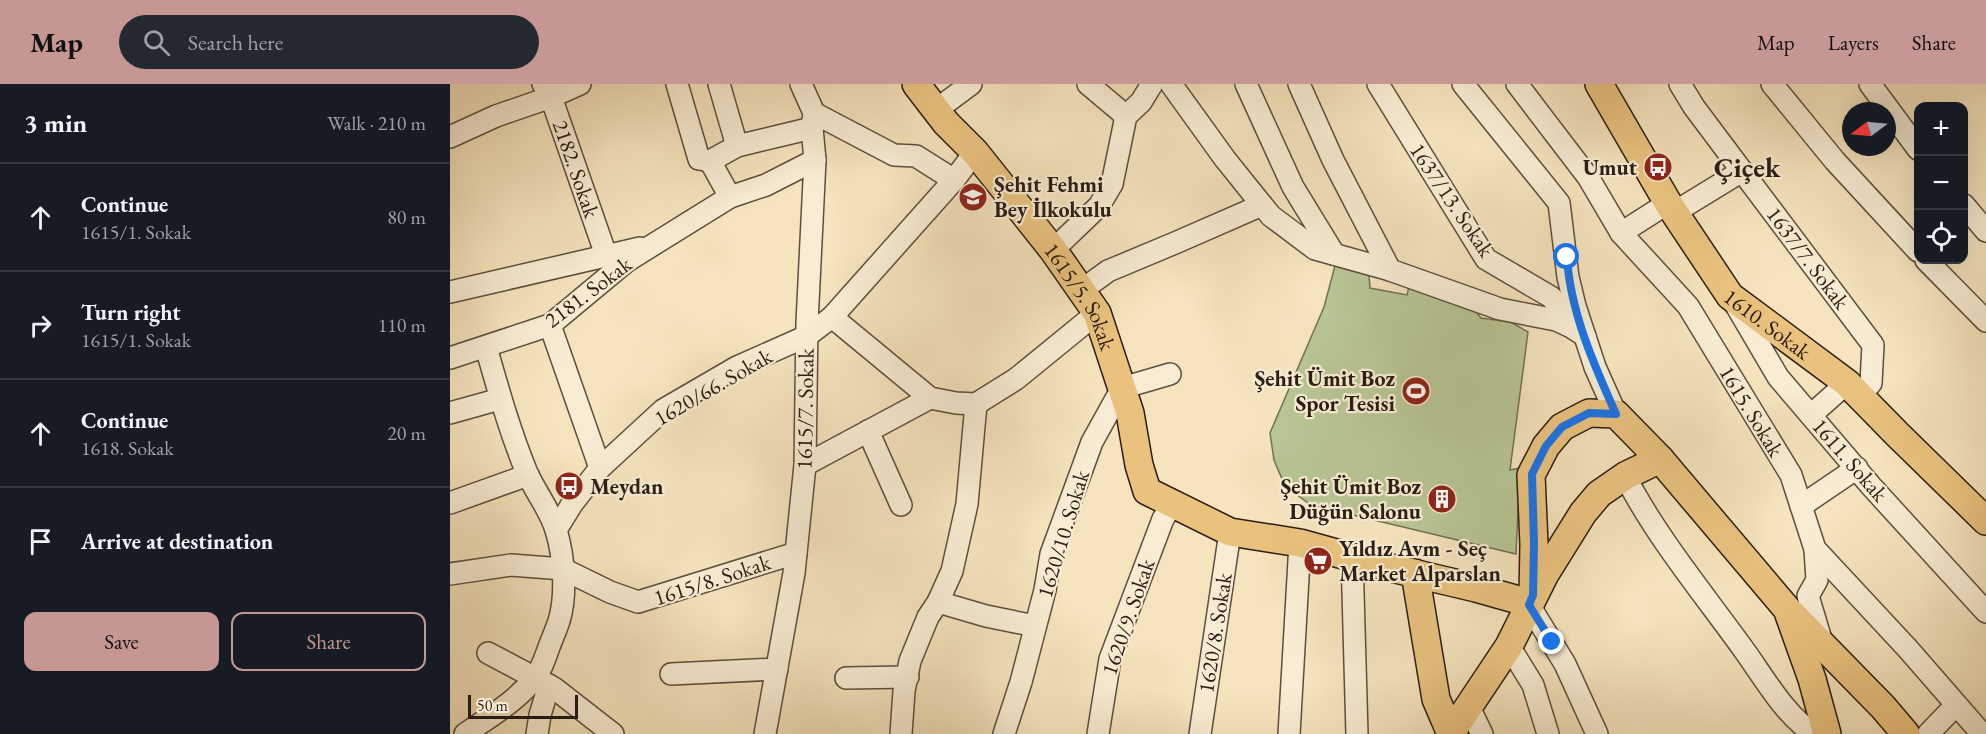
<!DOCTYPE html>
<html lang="en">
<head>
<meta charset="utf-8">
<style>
	body { margin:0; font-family:"EB Garamond",serif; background:#242831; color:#f1f3f6 }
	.controls { position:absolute; right:18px; top:18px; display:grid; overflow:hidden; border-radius:12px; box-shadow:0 6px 24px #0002 }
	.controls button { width:54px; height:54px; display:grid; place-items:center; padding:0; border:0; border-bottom:2px solid #363941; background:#171b24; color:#f1f3f6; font:30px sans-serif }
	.compass { position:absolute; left:1392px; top:18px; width:54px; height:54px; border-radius:50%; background:#171b24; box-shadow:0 6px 24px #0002; rotate:254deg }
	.scale { position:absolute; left:18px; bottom:15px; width:110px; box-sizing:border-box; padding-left:6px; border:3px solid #291d15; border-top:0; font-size:16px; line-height:21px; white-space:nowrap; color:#291d15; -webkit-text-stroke:4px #f8edd4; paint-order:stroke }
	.stop { position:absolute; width:18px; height:18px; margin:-14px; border:4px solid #1a73e8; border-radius:50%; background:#fff }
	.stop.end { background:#1a73e8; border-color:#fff; box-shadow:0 2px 6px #0008 }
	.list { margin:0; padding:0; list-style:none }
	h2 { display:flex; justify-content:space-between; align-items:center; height:78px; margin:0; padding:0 24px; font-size:26px }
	h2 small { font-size:20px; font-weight:400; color:#9ea1a6 }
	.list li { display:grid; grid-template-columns:39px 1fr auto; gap:18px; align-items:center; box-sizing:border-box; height:108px; padding:0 24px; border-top:2px solid #363941 }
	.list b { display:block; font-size:22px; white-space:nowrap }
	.list p { margin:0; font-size:20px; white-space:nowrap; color:#9ea1a6 }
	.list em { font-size:20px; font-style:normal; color:#9ea1a6 }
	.actions { display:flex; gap:12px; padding:18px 24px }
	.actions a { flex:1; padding:14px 0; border:2px solid #c59692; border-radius:12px; text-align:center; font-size:21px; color:#c59692 }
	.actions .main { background:#c59692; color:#111 }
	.icon { flex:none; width:33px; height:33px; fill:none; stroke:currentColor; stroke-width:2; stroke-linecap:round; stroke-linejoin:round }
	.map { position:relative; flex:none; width:1536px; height:650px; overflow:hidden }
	header { display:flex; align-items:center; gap:36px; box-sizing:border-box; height:84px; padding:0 30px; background:#c59692; color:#111 }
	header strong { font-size:28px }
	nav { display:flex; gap:33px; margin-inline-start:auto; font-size:21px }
	.search { width:420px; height:54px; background:#242831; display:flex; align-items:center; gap:15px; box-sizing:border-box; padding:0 21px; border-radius:33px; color:#9ea1a6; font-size:22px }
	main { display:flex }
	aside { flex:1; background:#171b24 }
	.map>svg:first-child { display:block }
	.green { fill:#b8c594; stroke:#707154; stroke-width:1.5 }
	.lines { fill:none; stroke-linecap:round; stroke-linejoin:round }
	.minor-casing { stroke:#5c4f3f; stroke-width:24 }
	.major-casing { stroke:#291d15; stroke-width:30 }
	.minor { stroke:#f8edd4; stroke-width:21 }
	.major { stroke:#eac27e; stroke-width:27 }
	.route { stroke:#1a73e8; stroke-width:8 }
	.labels { text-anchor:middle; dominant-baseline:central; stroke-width:4.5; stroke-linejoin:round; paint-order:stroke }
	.poi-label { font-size:22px; font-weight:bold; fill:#291d15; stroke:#f8edd4; text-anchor:end }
	.street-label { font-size:22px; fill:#291d15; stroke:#f8edd4 }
	.district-label { font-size:28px; font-weight:bold; fill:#291d15; stroke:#f8edd4 }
</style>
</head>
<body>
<header>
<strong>Map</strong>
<div class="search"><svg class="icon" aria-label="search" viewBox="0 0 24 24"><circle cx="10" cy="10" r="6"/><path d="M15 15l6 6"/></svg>Search here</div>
<nav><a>Map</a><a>Layers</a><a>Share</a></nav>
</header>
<main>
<aside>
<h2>3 min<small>Walk · 210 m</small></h2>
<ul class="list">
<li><svg class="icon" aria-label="ahead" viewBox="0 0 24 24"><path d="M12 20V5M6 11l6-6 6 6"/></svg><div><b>Continue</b><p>1615/1. Sokak</p></div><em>80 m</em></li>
<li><svg class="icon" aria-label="right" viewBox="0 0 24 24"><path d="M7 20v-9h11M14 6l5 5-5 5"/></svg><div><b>Turn right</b><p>1615/1. Sokak</p></div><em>110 m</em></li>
<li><svg class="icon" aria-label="ahead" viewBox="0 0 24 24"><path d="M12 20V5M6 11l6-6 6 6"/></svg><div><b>Continue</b><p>1618. Sokak</p></div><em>20 m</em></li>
<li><svg class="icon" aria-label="arrive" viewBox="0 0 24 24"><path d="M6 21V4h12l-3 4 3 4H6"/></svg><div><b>Arrive at destination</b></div></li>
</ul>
<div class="actions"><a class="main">Save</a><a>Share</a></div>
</aside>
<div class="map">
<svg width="1536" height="650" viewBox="0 0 1536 650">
	<rect width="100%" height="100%" fill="#f5e4bd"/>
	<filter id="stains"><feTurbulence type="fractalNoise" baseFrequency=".00333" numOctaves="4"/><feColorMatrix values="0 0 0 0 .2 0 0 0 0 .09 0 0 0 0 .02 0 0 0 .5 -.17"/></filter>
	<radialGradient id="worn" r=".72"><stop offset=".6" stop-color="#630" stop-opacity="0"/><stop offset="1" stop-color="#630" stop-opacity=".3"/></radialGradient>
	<!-- green -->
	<path class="green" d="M885 182 919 191 920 204 957 211 960 198 1021 222 1031 234 1061 238 1078 248 1060 386 1070 384 1066 470 861 421 835 402 824 376 820 349 874 223Z"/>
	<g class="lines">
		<!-- minor casing -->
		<g class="minor-casing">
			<g id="minor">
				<path d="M93 0 101 13 156 171"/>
				<path d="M227 0 249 75 260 77 287 62 362 44"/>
				<path d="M269 0 287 62"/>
				<path d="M638 0 676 32"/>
				<path d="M721 0 775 75 812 121 821 132 865 165 940 186 1050 225 1106 236 1121 243 1135 252"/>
				<path d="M796 0 843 103 884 170"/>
				<path d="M849 0 883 76 940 186"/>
				<path d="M928 0 1036 175 1101 213 1110 223 1116 240"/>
				<path d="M1013 0 1109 119 1118 193 1125 222 1145 283 1166 330"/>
				<path id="s1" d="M1067 0 1138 93 1171 149 1238 222 1341 391 1365 465 1458 565 1532 650"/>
				<path d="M1230 0 1244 23 1292 87 1423 261 1421 299 1410 312"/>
				<path d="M1322 0 1385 77 1468 167"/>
				<path d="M1420 0 1468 65"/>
				<path d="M486 26 521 0"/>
				<path d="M364 29 444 71 466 72 504 96"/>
				<path d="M0 53 46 32 101 13 130 0"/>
				<path d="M260 77 280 113"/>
				<path d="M1514 121 1536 147"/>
				<path d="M1225 128 1292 87"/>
				<path d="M1171 149 1218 119"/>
				<path d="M603 166 649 122 662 100 676 32 691 18 702 0"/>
				<path d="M1476 176 1536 237"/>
				<path d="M632 206 658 187 725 159 812 121"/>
				<path d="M0 208 190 164"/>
				<path d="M1284 218 1328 293 1421 402 1536 528"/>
				<path d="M382 233 504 96 525 68"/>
				<path d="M100 241 150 384"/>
				<path d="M0 274 100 241 177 177 280 113 316 101 365 76"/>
				<path d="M0 329 50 315"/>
				<path d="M1361 331 1397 299"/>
				<path d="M418 347 451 421"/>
				<path d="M355 381 480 314"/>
				<path d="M1175 392C1207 454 1253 509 1294 566 1315 595 1334 630 1364 650"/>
				<path d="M0 419 78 391"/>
				<path d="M1351 422 1407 384"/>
				<path d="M106 446 122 420 150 384 213 326 287 283 357 252 382 233 480 314 506 319 526 320 566 295 647 229"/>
				<path d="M1365 465 1367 496 1358 512 1372 559"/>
				<path d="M902 473 907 650"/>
				<path d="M0 490 61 481 113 485 160 508 188 518 346 469"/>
				<path d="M488 518 536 532 585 542"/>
				<path d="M1079 521 1115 580 1147 650"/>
				<path d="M1059 562 1083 601 1098 650"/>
				<path d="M38 569 104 604 163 650"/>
				<path d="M221 590 327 585"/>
				<path d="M396 594 458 593"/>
				<path d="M1019 623 1032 650"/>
				<path d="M15 650C39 633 64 619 83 596 91 587 95 574 99 563 102 555 106 546 109 537 117 511 114 472 106 446 100 426 86 409 77 389 60 348 48 305 36 263"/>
				<path d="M87 650 90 631 99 601"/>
				<path d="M315 650 344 489 355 381 357 239 365 76 362 44 364 29 351 0"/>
				<path d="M451 650 454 607 460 577 478 533 488 518 502 487 517 420 526 320"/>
				<path d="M554 650 571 598 595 506 601 470 642 358 672 304 720 290"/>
				<path d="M648 650 660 575 713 435 722 421"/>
				<path d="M750 650 780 448"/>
				<path d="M839 650 850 459"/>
				<path d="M1478 650 1506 621"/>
			</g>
		</g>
		<!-- major casing -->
		<g class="major-casing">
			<g id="major">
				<path id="s2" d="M466 0 496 39 525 68 603 166 647 229 680 329 689 381 697 407 780 448 850 459 933 482 1026 504 1072 517 1079 521"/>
				<path id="s3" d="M1149 0 1218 119 1280 212 1397 299 1447 350 1536 437"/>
				<path d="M965 489 986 615 1001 650"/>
				<path d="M1083 511 1084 460 1081 391 1096 362 1112 343 1139 329 1166 330 1210 375 1337 525 1362 595 1377 650"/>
				<path d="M1342 530 1433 623 1456 650"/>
				<path d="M1001 649 1059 562 1095 490 1133 429 1149 410 1175 392 1210 375"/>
			</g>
		</g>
		<!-- minor -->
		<use href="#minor" class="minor"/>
		<!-- major -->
		<use href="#major" class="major"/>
	</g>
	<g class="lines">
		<!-- route -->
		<path class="route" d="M1102 558 1079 521 1083 511 1084 460 1082 390 1096 362 1112 343 1139 329 1166 330C1144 281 1120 227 1117 173"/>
	</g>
	<!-- icons -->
	<defs>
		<g id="bus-disc" transform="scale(1.5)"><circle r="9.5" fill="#8f2418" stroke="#f8edd4"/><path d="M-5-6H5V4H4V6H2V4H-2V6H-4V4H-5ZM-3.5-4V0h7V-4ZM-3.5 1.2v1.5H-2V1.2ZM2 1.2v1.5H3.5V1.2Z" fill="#fff"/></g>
		<g id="school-disc" transform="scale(1.5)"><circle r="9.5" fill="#8f2418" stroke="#f8edd4"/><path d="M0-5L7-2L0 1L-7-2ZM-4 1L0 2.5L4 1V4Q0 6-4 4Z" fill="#fff"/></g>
		<g id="stadium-disc" transform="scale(1.5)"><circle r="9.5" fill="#8f2418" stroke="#f8edd4"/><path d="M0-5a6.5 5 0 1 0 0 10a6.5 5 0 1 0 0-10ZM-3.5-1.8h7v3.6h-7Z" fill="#fff"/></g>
		<g id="building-disc" transform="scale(1.5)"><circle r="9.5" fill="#8f2418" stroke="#f8edd4"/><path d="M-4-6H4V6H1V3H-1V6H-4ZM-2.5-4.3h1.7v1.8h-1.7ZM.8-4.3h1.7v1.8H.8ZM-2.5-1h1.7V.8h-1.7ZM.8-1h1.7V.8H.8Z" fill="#fff"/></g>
		<g id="supermarket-disc" transform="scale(1.5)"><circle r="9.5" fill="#8f2418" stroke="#f8edd4"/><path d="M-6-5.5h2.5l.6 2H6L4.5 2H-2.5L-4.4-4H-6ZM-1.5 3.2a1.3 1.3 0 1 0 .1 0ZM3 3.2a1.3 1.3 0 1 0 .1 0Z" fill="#fff"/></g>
	</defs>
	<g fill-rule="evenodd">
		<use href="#bus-disc" x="1208" y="83"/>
		<use href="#school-disc" x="523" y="113"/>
		<use href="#stadium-disc" x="966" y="307"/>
		<use href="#bus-disc" x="119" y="402"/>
		<use href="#building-disc" x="992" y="415"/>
		<use href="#supermarket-disc" x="868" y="477"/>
	</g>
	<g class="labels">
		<!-- poi labels -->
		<g class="poi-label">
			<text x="1187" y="83">Umut</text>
			<text x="544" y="100" text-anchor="start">Şehit Fehmi<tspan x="544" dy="25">Bey İlkokulu</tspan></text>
			<text x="945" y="294">Şehit Ümit Boz<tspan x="945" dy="25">Spor Tesisi</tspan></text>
			<text x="140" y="402" text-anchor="start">Meydan</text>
			<text x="971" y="402">Şehit Ümit Boz<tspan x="971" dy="25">Düğün Salonu</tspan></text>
			<text x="889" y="464" text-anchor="start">Yıldız Avm - Seç<tspan x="889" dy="25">Market Alparslan</tspan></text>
		</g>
		<!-- street labels -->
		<g class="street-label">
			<text transform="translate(126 85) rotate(71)">2182. Sokak</text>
			<text transform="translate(1002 116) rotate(56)">1637/13. Sokak</text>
			<text transform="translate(1358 174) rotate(53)">1637/7. Sokak</text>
			<text transform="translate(138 208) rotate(-37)">2181. Sokak</text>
			<text stroke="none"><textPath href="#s2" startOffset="270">1615/5. Sokak</textPath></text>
			<text stroke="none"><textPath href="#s3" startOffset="296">1610. Sokak</textPath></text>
			<text transform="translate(263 303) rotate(-30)">1620/66. Sokak</text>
			<text transform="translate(355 325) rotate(-89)">1615/7. Sokak</text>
			<text stroke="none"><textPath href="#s1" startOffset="404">1615. Sokak</textPath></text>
			<text transform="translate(1400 376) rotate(49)">1611. Sokak</text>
			<text transform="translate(613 450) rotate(-73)">1620/10. Sokak</text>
			<text transform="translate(262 496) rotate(-18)">1615/8. Sokak</text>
			<text transform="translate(678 533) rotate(-71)">1620/9. Sokak</text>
			<text transform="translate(765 549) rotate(-81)">1620/8. Sokak</text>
		</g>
		<!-- district labels -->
		<g class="district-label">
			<text x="1297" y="83">Çiçek</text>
		</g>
	</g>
	<rect width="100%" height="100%" filter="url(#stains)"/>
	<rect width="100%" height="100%" fill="url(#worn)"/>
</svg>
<div class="controls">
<button>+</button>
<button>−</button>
<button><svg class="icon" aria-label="locate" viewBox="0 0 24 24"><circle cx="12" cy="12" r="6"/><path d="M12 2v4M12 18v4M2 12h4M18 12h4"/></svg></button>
</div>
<svg class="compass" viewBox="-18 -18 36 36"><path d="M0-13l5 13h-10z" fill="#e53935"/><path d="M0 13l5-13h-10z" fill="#9ea1a6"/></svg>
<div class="scale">50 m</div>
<div class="stop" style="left:1117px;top:173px"></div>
<div class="stop end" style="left:1102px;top:558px"></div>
</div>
</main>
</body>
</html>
